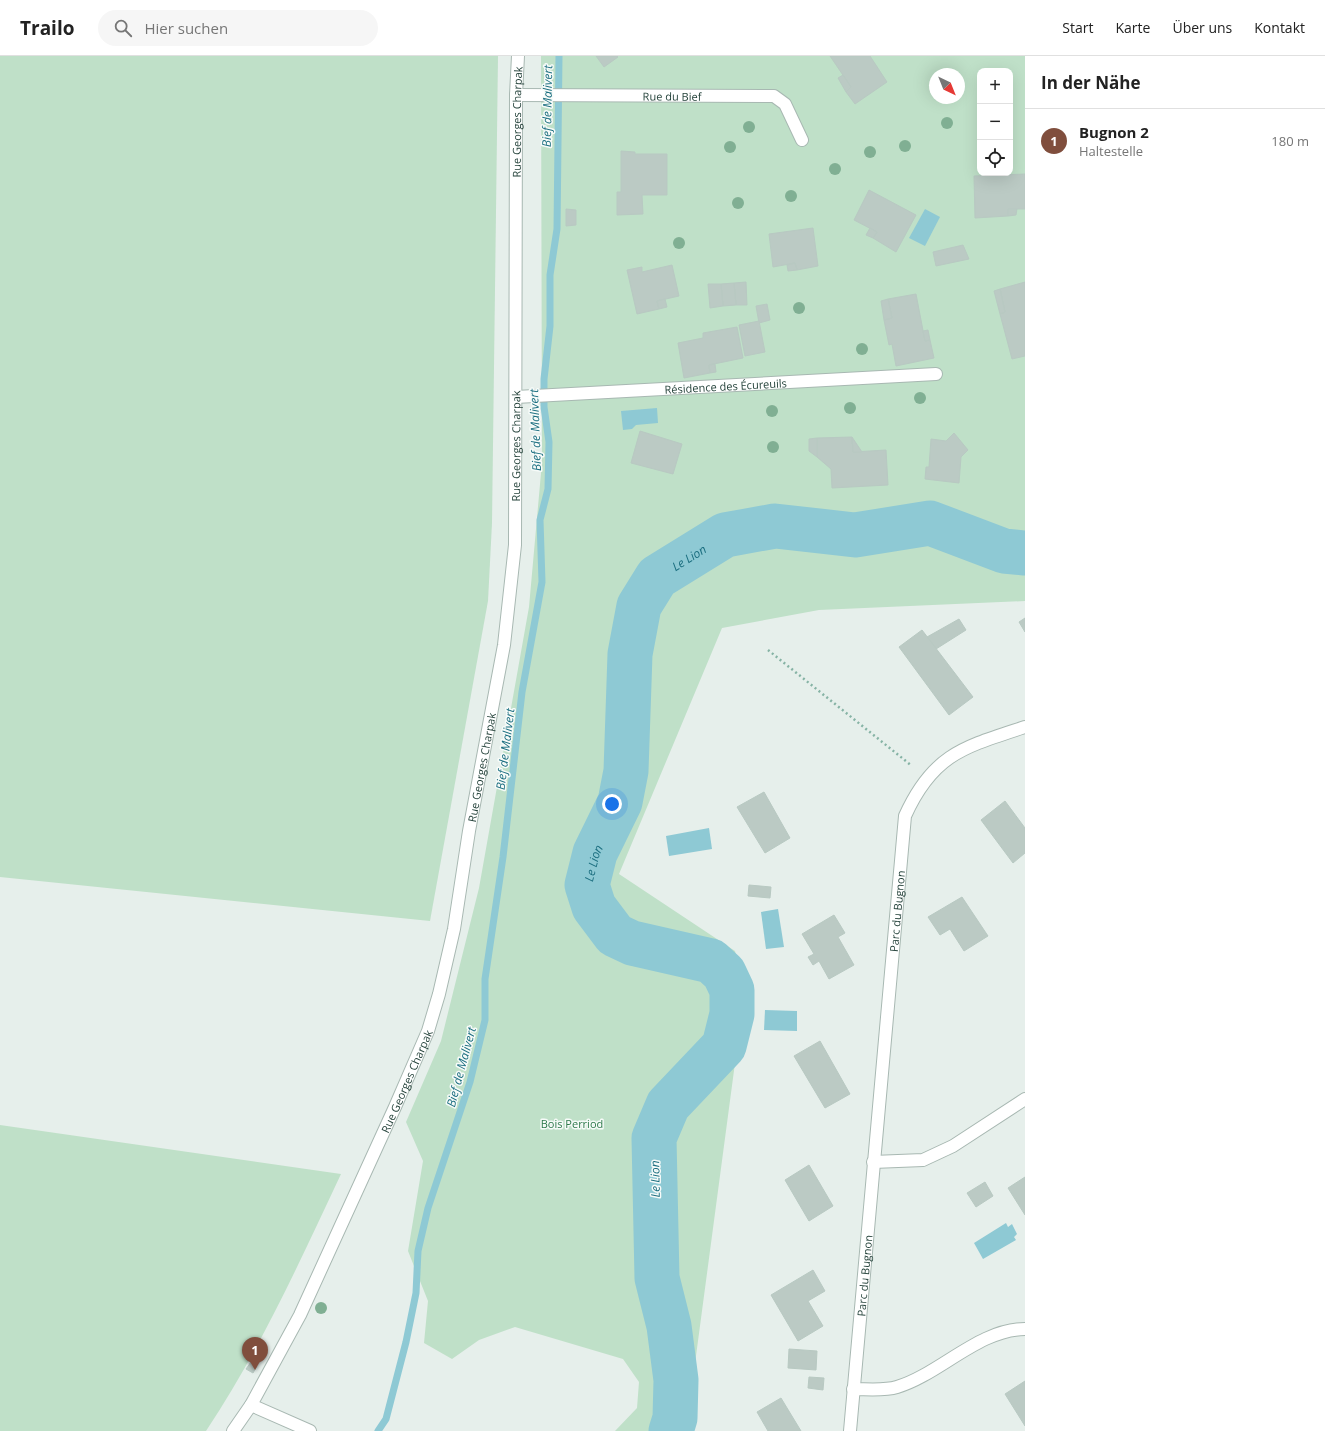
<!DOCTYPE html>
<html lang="de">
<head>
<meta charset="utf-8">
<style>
	body { margin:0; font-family:"Open Sans",sans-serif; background:#f6f6f6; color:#222 }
	.controls { position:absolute; right:12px; top:12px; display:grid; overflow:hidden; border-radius:8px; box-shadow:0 4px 16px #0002 }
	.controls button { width:36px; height:36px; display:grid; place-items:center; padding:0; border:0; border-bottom:1px solid #e0e0e0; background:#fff; color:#222; font:20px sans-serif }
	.compass { position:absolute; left:929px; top:12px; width:36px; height:36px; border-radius:50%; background:#fff; box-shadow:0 4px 16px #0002; rotate:137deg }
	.you { position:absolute; left:612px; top:748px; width:14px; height:14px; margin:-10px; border:3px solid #fff; border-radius:50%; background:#1a73e8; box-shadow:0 0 0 6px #1a73e833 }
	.badge { display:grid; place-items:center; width:26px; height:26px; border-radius:50%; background:#804e3d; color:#fff; font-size:13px; font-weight:700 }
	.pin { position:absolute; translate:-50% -33px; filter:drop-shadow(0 1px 2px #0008) }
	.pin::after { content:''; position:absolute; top:21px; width:14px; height:12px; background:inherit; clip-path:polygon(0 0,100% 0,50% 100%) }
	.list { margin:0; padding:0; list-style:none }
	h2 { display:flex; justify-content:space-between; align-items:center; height:52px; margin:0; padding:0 16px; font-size:17px }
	h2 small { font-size:13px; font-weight:400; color:#767676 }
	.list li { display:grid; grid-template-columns:26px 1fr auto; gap:12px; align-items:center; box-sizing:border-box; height:64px; padding:0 16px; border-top:1px solid #e0e0e0 }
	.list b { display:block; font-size:15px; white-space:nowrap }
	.list p { margin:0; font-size:13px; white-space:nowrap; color:#767676 }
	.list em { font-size:13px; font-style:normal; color:#767676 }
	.icon { flex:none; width:22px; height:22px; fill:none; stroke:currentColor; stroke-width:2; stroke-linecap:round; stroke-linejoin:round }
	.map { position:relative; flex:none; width:1025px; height:1375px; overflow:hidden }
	header { display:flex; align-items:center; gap:24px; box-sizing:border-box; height:56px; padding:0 20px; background:#fff; border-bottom:1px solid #e0e0e0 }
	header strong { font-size:19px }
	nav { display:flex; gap:22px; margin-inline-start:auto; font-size:14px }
	.search { width:280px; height:36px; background:#f6f6f6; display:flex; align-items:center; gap:10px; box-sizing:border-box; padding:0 14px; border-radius:22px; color:#767676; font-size:15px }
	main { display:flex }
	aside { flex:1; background:#fff }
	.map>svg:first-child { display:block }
	.green { fill:#bfe0c8; fill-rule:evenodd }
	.water { fill:#8ec9d4 }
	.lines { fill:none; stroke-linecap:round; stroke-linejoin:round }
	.stream { stroke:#8ec9d4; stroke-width:7 }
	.river { stroke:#8ec9d4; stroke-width:45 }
	.building { fill:#bbcac4; stroke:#b8c9c2 }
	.street-casing { stroke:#a8b8b2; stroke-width:14 }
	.path { stroke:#86b3a5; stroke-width:2.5; stroke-dasharray:2 3; stroke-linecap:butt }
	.street { stroke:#fff; stroke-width:12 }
	.tree { fill:#80af93 }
	.labels { text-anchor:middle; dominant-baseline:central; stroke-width:3; stroke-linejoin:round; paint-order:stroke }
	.street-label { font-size:11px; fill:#24423a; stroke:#f7fbf9 }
	.park-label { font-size:11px; fill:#2d7a4b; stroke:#f7fbf9 }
	.water-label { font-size:12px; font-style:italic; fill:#1c6f80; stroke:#f7fbf9 }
</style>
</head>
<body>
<header>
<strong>Trailo</strong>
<div class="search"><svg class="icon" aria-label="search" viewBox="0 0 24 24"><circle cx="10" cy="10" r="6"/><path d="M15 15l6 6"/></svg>Hier suchen</div>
<nav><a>Start</a><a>Karte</a><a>Über uns</a><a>Kontakt</a></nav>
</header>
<main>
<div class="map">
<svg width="1025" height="1375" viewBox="0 0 1025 1375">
	<rect width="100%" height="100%" fill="#e6efeb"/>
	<!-- green -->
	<g class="green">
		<path d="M0 0H498L492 467 488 545 430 865 0 821Z"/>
		<path d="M541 0H1025V545L819 554 722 572 619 818 735 895 745 932 686 1375H615L637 1352 639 1326 623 1303 515 1271 479 1284 452 1303 424 1287 428 1245 408 1195 423 1105 406 1066 441 985 479 832 529 551 542 406ZM980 15H1010V117H980ZM935 18H959V42H935Z"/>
		<path d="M0 1069 341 1118C300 1205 260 1294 206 1375H0Z"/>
	</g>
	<!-- water -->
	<g class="water">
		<path d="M925 153 940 161 925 190 909 182Z"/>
		<path d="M657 352 658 367 636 369 632 373 623 374 621 355Z"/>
		<path d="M709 772 712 793 669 800 666 780Z"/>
		<path d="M778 853 784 891 766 893 761 856Z"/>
		<path d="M765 954 797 955V975L764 974Z"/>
		<path d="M1006 1167 1008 1171 1012 1168 1017 1178 1014 1181 1016 1184 983 1203 974 1187Z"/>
	</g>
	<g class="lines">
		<!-- stream -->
		<path class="stream" d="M378 1375 386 1363 406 1286 416 1237 418 1195 428 1152 470 1026 485 964V923L503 801 522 636 542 526 540 464 548 433 549 386 544 351V323L550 270V219L557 173 559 0"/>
		<!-- river -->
		<path class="river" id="s1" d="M671 1375 675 1362 676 1324 669 1270 657 1222 654 1082 668 1049 724 990 732 958V934L724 917 711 905 632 887 615 879 594 851 587 829 595 797 620 746 626 715 630 598 639 550 657 521 725 479 775 470 855 479 930 467 1004 495 1025 497"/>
	</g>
	<!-- building -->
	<g class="building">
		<path d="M596 0H617L618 1 604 11Z"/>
		<path d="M830 0H870L887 26 855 48 846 36 851 31Z"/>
		<path d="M843 19 851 31 846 36 838 22Z"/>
		<path d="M621 95 635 96V98H667V139H642L643 158 617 159V136H621Z"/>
		<path d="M1025 118V153H1008V160L975 162 974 120Z"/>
		<path d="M869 134 916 159 896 196 873 182 877 176 854 164Z"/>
		<path d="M566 153 576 154V169L566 170Z"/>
		<path d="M1008 153H1017L1016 159 1008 160Z"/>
		<path d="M813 172 818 210 797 214 795 207 773 211 769 178Z"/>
		<path d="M870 172 877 176 873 182 866 179Z"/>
		<path d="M963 189 969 203 936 210 933 196Z"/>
		<path d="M795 207 797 214 788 215 787 209Z"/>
		<path d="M672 209 679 240 657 245 659 253 637 258 627 214 642 211V216Z"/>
		<path d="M746 226 747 249H736L734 227Z"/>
		<path d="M1025 226V300L1012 303 1000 258 1005 256 1000 233Z"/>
		<path d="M734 227 736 249 723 250 721 228Z"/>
		<path d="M708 228H721L723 250 710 252Z"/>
		<path d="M1000 233 1005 256 1000 258 994 235Z"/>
		<path d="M916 238 925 285 930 284 934 302 896 310 892 288 889 289 884 264 892 262 888 243Z"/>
		<path d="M665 243 667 251 659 253 657 245Z"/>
		<path d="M888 243 892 262 884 264 881 245Z"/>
		<path d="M767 248 770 264 759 267 756 250Z"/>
		<path d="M759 265 765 296 745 300 739 269Z"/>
		<path d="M737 271 743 302 709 309 710 317 684 322 678 287 703 282V277Z"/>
		<path d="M928 274 930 284 925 285 923 275Z"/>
		<path d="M715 308 716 316 710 317 709 309Z"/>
		<path d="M640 375 682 388 673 418 631 407Z"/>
		<path d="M954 377 968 394 961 401 959 427 925 423 926 411H929L931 383 946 385Z"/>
		<path d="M852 381 853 396 886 394 888 429 832 432 831 413 817 401V382Z"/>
		<path d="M852 381 862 396H853Z"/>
		<path d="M817 382V401L809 395V383Z"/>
		<path d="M1025 562V576L1019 566Z"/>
		<path d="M959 563 966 574 936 593 927 581Z"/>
		<path d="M922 574 973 641 949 659 899 591Z"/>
		<path d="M764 736 790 782 765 797 737 751Z"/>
		<path d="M1005 745 1025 772V797L1013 807 981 764Z"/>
		<path d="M749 829 771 831 770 842 748 840Z"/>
		<path d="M962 841 988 880 964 895 950 873 940 879 928 861Z"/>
		<path d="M834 859 845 877 838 881 854 909 829 923 819 905 813 909 808 901 814 898 802 878Z"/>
		<path d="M820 985 850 1038 825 1052 794 1000Z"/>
		<path d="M809 1109 833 1150 809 1165 785 1124Z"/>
		<path d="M1025 1121V1159L1008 1132Z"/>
		<path d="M985 1126 993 1140 976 1151 967 1137Z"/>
		<path d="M813 1214 825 1235 808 1245 823 1270 798 1285 771 1239Z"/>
		<path d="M789 1293 817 1295 816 1314 788 1312Z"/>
		<path d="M251 1306 257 1310 253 1317 246 1313Z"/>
		<path d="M809 1321 824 1322 823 1334 808 1332Z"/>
		<path d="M1025 1325V1370L1005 1338Z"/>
		<path d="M781 1342 801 1375H768L757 1356Z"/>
	</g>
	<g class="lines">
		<!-- street casing -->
		<g class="street-casing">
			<g id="street">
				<path id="s2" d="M516 39 774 40 785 48 802 84"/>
				<path id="s3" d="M516 341 936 318"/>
				<path d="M873 1106 923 1104 953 1090 1025 1043"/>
				<path d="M853 1333C867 1333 884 1335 897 1331 940 1318 979 1273 1025 1273"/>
				<path d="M251 1349 310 1375"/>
				<path id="s4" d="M233 1375 251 1349 300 1259 395 1051 428 975 439 938 454 873 469 775 504 589 515 489 516 39 518 0"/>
				<path id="s5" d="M850 1375 905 760C933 698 964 691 1025 671"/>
			</g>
		</g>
		<!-- path -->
		<path class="path" d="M768 594 912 710"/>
		<!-- street -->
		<use href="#street" class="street"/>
	</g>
	<!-- trees -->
	<g class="tree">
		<circle cx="947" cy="67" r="6"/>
		<circle cx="749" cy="71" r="6"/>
		<circle cx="905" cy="90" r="6"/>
		<circle cx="730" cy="91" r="6"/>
		<circle cx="870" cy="96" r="6"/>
		<circle cx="835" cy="113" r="6"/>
		<circle cx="791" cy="140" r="6"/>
		<circle cx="738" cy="147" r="6"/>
		<circle cx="679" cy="187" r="6"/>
		<circle cx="799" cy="252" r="6"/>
		<circle cx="862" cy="293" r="6"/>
		<circle cx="920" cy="342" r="6"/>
		<circle cx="850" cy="352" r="6"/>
		<circle cx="772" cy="355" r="6"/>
		<circle cx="773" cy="391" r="6"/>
		<circle cx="321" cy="1252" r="6"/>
	</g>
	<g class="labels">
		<!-- street labels -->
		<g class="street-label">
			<text stroke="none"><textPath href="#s2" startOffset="156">Rue du Bief</textPath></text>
			<text stroke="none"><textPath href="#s4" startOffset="1363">Rue Georges Charpak</textPath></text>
			<text stroke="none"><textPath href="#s3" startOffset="210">Résidence des Écureuils</textPath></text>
			<text stroke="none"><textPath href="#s4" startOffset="1039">Rue Georges Charpak</textPath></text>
			<text stroke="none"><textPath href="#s4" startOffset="715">Rue Georges Charpak</textPath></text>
			<text stroke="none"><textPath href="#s5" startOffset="522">Parc du Bugnon</textPath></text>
			<text stroke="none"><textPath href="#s4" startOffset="391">Rue Georges Charpak</textPath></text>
			<text stroke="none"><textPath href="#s5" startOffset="156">Parc du Bugnon</textPath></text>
		</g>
		<!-- park labels -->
		<g class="park-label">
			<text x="572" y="1067">Bois Perriod</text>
		</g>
		<!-- water labels -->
		<g class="water-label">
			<text transform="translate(547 50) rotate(-89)">Bief de Malivert</text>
			<text transform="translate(535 374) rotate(-92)">Bief de Malivert</text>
			<text stroke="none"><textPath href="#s1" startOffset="1023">Le Lion</textPath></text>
			<text transform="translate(505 693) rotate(-83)">Bief de Malivert</text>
			<text stroke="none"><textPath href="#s1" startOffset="687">Le Lion</textPath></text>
			<text transform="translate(461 1011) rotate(-75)">Bief de Malivert</text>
			<text transform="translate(655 1123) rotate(-91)">Le Lion</text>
		</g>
	</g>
</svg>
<div class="controls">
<button>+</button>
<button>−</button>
<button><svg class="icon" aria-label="locate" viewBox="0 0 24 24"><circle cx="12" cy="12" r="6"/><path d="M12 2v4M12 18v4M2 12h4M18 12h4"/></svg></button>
</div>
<svg class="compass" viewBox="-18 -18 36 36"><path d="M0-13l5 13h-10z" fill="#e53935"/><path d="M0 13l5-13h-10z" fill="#767676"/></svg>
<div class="you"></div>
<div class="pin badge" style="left:255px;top:1314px">1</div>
</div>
<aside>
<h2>In der Nähe<small></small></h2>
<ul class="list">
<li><span class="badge">1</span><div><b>Bugnon 2</b><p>Haltestelle</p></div><em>180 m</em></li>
</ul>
</aside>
</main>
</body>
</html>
